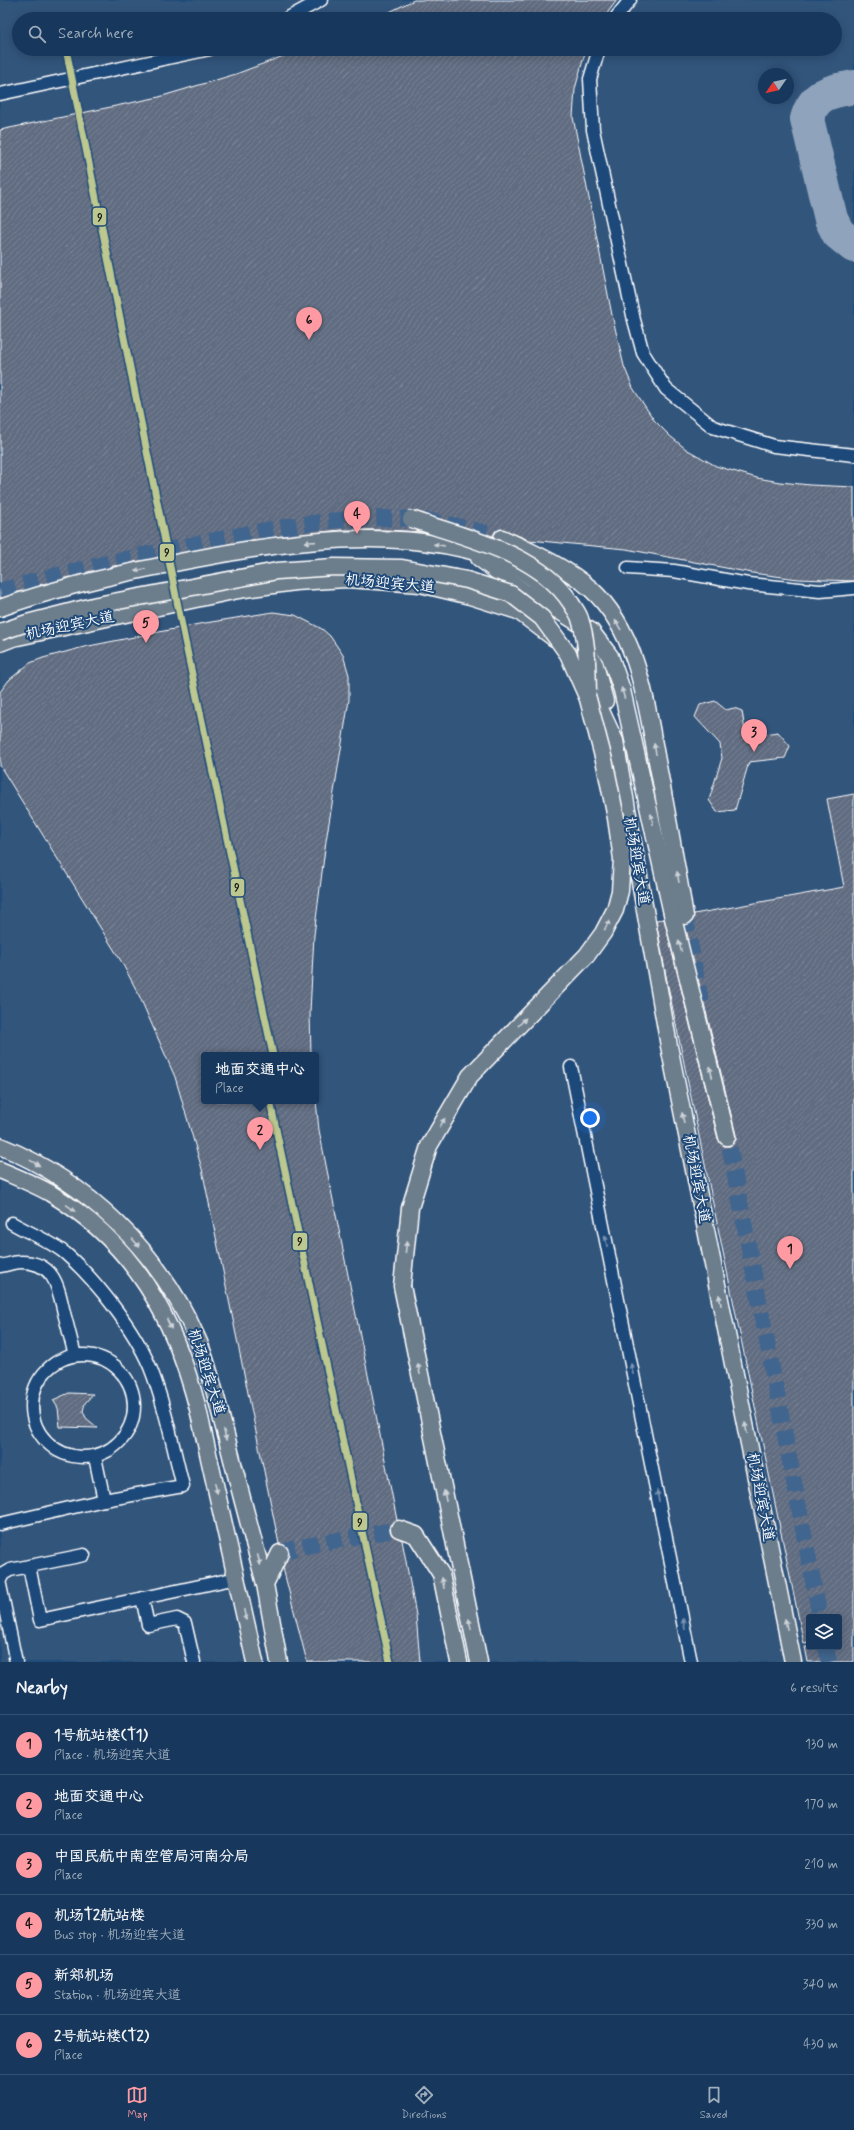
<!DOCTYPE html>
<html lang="en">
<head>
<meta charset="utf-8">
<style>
	body { margin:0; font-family:Mynerve,"LXGW WenKai TC",sans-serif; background:#203f62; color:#f1f3f6 }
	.controls { position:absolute; right:12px; bottom:12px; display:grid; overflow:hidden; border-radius:4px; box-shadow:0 2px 10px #0003 }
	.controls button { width:36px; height:36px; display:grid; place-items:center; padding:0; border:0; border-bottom:1px solid #365272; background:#17385c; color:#f1f3f6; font:20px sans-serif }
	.compass { position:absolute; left:758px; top:68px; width:36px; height:36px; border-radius:50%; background:#17385c; box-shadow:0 2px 10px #0003; rotate:236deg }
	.you { position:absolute; left:590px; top:1118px; width:14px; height:14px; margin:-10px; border:3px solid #fff; border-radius:50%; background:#1a73e8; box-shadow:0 0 0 6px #1a73e833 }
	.badge { display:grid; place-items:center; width:26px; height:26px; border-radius:50%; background:#ff9aa2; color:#111; font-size:13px; font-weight:700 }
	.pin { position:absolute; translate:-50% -33px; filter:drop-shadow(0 1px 2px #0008) }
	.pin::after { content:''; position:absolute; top:21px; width:14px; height:12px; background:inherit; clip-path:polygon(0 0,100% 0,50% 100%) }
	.popup { position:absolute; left:201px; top:1052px; width:118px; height:52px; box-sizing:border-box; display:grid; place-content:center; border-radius:4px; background:#17385c; filter:drop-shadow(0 1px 3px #0005); font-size:13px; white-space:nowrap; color:#9eacbb }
	.popup b { font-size:15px; color:#f1f3f6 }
	.popup::after { content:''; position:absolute; left:50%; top:100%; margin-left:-8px; border:8px solid transparent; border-top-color:#17385c }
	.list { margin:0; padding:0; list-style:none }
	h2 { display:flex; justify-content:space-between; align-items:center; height:52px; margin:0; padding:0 16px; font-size:17px }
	h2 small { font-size:13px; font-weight:400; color:#9eacbb }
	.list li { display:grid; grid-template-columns:26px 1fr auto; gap:12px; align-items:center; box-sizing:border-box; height:60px; padding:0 16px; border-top:1px solid #365272 }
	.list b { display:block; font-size:15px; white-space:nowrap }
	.list p { margin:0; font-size:13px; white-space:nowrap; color:#9eacbb }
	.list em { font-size:13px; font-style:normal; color:#9eacbb }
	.icon { flex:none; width:22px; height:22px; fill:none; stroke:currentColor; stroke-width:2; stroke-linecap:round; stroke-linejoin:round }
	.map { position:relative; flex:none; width:854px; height:1662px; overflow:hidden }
	.search { position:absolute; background:#17385c; box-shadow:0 2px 10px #0003; left:12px; right:12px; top:12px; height:44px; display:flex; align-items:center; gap:10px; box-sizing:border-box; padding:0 14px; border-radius:22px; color:#9eacbb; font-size:15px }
	.sheet { height:412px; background:#17385c }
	nav { display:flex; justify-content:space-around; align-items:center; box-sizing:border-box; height:56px; border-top:1px solid #365272; background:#17385c; font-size:11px; color:#9eacbb }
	nav a { display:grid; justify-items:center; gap:2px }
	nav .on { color:#ff9aa2 }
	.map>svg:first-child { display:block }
	.built { fill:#33547c; fill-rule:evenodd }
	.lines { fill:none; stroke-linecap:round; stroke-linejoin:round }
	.taxiway { stroke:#8fa4bc; stroke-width:34 }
	.building { fill:url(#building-hatch); stroke:#fff }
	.major-tunnel { stroke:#41658e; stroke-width:16; stroke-dasharray:16 8; stroke-linecap:butt }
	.minor-casing { stroke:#fff; stroke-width:15 }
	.major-casing { stroke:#fff; stroke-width:19 }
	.minor { stroke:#1f4a7a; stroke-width:12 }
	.major { stroke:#6c7d8c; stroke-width:16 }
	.major-bridge-casing { stroke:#fff; stroke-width:19; stroke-linecap:butt }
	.major-bridge { stroke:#6c7d8c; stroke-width:16 }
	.metro-1-casing { stroke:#1f4a7a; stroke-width:10 }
	.metro-1 { stroke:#bdc890; stroke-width:7 }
	.oneway { fill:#ccd2d7 }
	.oneway2 { fill:#7992af }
	.labels { text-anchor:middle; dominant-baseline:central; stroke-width:4; stroke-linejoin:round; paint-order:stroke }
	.street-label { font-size:15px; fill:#fff; stroke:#1f4a7a }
	.line-badge { stroke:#1f4a7a; stroke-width:1.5 }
	.pale-badge-label { font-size:11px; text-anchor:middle; font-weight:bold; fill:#111 }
</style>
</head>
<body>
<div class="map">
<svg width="854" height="1662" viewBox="0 0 854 1662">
	<defs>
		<pattern id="building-hatch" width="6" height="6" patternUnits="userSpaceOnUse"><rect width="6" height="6" fill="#616c81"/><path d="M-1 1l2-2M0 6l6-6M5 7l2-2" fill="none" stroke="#798294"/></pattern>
	</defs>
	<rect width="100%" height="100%" fill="#1f4a7a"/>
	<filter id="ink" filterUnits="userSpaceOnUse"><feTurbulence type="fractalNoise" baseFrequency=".025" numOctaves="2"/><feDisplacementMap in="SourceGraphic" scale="8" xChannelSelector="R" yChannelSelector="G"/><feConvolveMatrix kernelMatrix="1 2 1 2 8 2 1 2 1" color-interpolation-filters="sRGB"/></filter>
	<g filter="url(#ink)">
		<!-- built -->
		<path class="built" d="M0 0H854V1662H0ZM19 19H835V49H19ZM764 74H788V98H764ZM204 1055H316V1101H204ZM809 1617H839V1647H809Z"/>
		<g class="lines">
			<!-- taxiway -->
			<path class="taxiway" d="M854 87C831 91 814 93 807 119L831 219 838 233 854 246"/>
		</g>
		<!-- building -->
		<g class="building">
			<path d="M414 0H617L603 19H375Z"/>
			<path d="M302 49H586L575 89 573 117 612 315 624 366 633 388 654 420 670 436 686 449 716 466 757 478 780 482 810 485 854 487V581L798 579 752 573 626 549 529 540 502 529 496 530 493 536 409 510 402 516 404 525 422 532 386 530H340L252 540 103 568 39 585 0 598V130L159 97 236 74Z"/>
			<path d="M273 612 295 615 322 629 330 636 343 655 349 675V700L326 841 314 935 310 1012 311 1055H204V1101H316L319 1130 397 1520 390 1525V1531L392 1535 402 1540 416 1615 420 1662H307L283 1568 289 1552 284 1545 279 1544 202 1169 175 1077 138 993 121 961 0 766V692L9 680 30 663 43 658 84 647 199 624Z"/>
			<path d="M715 701 726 710 734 708 742 711 746 737 778 732 790 746 785 758 749 762 735 810 717 812 709 800 722 758 720 744 695 717 700 705Z"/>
			<path d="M854 794V1662H808L805 1647H839V1617H809V1643L804 1644 666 976 656 920 664 919 718 1139 724 1146H730L736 1140V1135L685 925 691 923 694 914 844 887 827 799Z"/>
			<path d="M69 1393 93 1394 85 1403 83 1411 86 1418 98 1428 60 1427 58 1408 53 1400Z"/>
		</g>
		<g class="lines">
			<!-- major-tunnel -->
			<g class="major-tunnel">
				<path d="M0 591C66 571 133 557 200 543 269 529 340 514 410 519 442 521 472 529 502 538"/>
				<path d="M685 916 703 1011"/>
				<path d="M725 1124 820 1617"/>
				<path d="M280 1553 295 1548 399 1529"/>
				<path d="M826 1647 829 1662"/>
			</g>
			<!-- minor casing -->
			<g class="minor-casing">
				<g id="minor">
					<path d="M286 19 321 0"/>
					<path d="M615 19 630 0"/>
					<path d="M599 49 590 79 593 130 634 320 643 353 666 389 713 427 774 446 854 455"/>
					<path d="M0 94 210 49"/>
					<path d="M628 568 674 571 748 584 820 591 854 588"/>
					<path d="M571 1067 691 1662"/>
					<path d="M0 1266C7 1265 14 1262 21 1262 55 1262 58 1287 64 1313 68 1327 71 1341 75 1355"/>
					<circle cx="83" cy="1406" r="51"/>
					<path d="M95 1457 104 1500"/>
					<path d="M0 1524 104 1500 183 1486C173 1447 165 1405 150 1367 134 1329 96 1280 65 1253 50 1241 29 1233 12 1223"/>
					<path d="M29 1566 40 1620 237 1578"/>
					<path d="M0 1580 3 1574 10 1570 84 1555"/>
					<path d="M0 1585 16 1662"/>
					<path d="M142 1598 148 1625 177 1619 185 1623 194 1662"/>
				</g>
			</g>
			<!-- major casing -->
			<g class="major-casing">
				<g id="major">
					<path d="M502 538C532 552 566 567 591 589 638 632 646 702 657 761 667 812 676 864 685 916"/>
					<path d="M479 558 527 594"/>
					<path d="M502 595 527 594 556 609 591 631 610 656 622 690 673 918 727 1137"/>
					<path d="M0 608C55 588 113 575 170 564 276 543 407 520 510 564 526 571 558 598 570 610"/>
					<path d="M0 643 13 638 238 590 295 582 347 579 420 584 470 596 518 611 554 638"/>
					<path d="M585 646 595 665 605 701"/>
					<path d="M588 683 615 741 669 1046 793 1662"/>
					<path d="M0 1146C88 1182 160 1252 198 1340 211 1370 217 1404 226 1435 238 1485 252 1535 265 1584"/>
					<path d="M0 1170C16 1177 34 1184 50 1193 134 1243 174 1317 198 1409L255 1662"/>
					<path d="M402 1286 479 1662"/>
					<path d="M399 1529 416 1535 441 1574 459 1662"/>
					<path d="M279 1662 265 1584 280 1553"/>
				</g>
			</g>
			<!-- minor -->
			<use href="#minor" class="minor"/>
			<!-- major -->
			<use href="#major" class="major"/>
			<!-- major-bridge casing -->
			<g class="major-bridge-casing">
				<g id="major-bridge">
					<path d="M411 519C464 537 539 553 571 603 574 608 579 614 580 619 588 643 587 667 588 691"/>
					<path d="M0 632 27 623 97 605 277 571 334 567 402 568 467 580 511 594 542 618 568 654 588 699 605 764 616 818 622 859 620 891 615 910 603 933 587 955 470 1076 429 1146 410 1208 402 1286"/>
				</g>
			</g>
			<!-- major-bridge -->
			<use href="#major-bridge" class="major-bridge"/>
			<!-- metro-1 casing -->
			<g class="metro-1-casing">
				<g id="metro-1">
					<path d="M66 49 185 641 273 1055"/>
					<path d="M270 1101 390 1662"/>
				</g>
			</g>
			<!-- metro-1 -->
			<use href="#metro-1" class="metro-1"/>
		</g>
		<!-- one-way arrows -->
		<defs><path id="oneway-solid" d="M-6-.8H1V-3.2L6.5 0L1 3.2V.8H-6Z"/></defs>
		<g class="oneway">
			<use href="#oneway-solid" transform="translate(310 542) rotate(176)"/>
			<use href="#oneway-solid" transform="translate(439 545) rotate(-171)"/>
			<use href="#oneway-solid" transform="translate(140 570) rotate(169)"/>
			<use href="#oneway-solid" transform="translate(618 625) rotate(-121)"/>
			<use href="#oneway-solid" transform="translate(623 693) rotate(-106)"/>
			<use href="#oneway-solid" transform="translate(655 749) rotate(-101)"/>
			<use href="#oneway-solid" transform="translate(652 819) rotate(-102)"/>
			<use href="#oneway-solid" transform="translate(678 877) rotate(-100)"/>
			<use href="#oneway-solid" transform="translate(607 925) rotate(-63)"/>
			<use href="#oneway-solid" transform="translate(680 946) rotate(-104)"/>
			<use href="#oneway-solid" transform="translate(522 1022) rotate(-46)"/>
			<use href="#oneway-solid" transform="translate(711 1072) rotate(-104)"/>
			<use href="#oneway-solid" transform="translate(683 1118) rotate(-101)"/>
			<use href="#oneway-solid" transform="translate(442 1123) rotate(-59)"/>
			<use href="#oneway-solid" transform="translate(35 1163) rotate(29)"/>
			<use href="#oneway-solid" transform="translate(71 1208) rotate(34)"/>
			<use href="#oneway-solid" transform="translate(136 1243) rotate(49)"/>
			<use href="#oneway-solid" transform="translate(406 1247) rotate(-84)"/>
			<use href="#oneway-solid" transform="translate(720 1300) rotate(-101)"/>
			<use href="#oneway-solid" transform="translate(169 1324) rotate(65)"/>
			<use href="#oneway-solid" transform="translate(419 1369) rotate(-101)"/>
			<use href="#oneway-solid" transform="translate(746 1428) rotate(-101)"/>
			<use href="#oneway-solid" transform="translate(225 1435) rotate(76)"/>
			<use href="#oneway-solid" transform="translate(216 1488) rotate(77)"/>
			<use href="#oneway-solid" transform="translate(445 1496) rotate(-101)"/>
			<use href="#oneway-solid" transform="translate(259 1560) rotate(75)"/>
			<use href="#oneway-solid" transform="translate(443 1583) rotate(-101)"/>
			<use href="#oneway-solid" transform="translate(245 1615) rotate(78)"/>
			<use href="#oneway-solid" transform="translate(470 1624) rotate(-102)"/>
			<use href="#oneway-solid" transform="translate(786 1624) rotate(-101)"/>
		</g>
		<g class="oneway2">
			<use href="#oneway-solid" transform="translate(606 1241) rotate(-101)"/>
			<use href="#oneway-solid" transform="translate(632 1369) rotate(-101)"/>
			<use href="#oneway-solid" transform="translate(658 1496) rotate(-101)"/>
			<use href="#oneway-solid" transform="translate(684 1624) rotate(-101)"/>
		</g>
	</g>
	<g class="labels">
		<!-- street labels -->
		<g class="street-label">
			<text transform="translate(390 584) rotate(5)">机场迎宾大道</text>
			<text transform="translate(70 626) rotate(-12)">机场迎宾大道</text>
			<text transform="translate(636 861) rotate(80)">机场迎宾大道</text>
			<text transform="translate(696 1179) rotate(79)">机场迎宾大道</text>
			<text transform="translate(206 1372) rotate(72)">机场迎宾大道</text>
			<text transform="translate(760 1497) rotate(79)">机场迎宾大道</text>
		</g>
	</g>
	<g class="line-badge">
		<rect x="92" y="207" width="15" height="19" rx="4" fill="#bdc890"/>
		<rect x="159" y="543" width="16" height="19" rx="4" fill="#bdc890"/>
		<rect x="230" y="878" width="15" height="19" rx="4" fill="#bdc890"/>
		<rect x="292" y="1232" width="16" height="19" rx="4" fill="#bdc890"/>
		<rect x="352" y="1512" width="16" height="19" rx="4" fill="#bdc890"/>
	</g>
	<g class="pale-badge-label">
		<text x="100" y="221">9</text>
		<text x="167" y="556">9</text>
		<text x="237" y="891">9</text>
		<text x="300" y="1245">9</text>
		<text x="360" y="1526">9</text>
	</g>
</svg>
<div class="controls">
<button><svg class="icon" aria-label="layers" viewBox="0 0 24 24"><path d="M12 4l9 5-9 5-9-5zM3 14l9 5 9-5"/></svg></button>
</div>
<svg class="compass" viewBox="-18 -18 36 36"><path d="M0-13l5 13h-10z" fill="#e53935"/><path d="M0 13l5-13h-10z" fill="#9eacbb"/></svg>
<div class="you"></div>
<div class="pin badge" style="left:790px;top:1269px">1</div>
<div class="pin badge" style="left:260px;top:1150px">2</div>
<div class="popup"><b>地面交通中心</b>Place</div>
<div class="pin badge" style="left:754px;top:752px">3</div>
<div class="pin badge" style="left:357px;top:534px">4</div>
<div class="pin badge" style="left:146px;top:643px">5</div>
<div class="pin badge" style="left:309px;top:340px">6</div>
<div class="search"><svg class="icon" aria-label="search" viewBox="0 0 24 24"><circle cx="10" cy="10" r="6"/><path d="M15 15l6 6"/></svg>Search here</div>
</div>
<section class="sheet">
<h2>Nearby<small>6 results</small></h2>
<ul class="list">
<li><span class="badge">1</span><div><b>1号航站楼(T1)</b><p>Place · 机场迎宾大道</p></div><em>130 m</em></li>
<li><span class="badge">2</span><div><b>地面交通中心</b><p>Place</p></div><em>170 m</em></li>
<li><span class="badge">3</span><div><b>中国民航中南空管局河南分局</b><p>Place</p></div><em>210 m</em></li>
<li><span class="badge">4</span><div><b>机场T2航站楼</b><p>Bus stop · 机场迎宾大道</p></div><em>330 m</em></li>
<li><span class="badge">5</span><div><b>新郑机场</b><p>Station · 机场迎宾大道</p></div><em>340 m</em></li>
<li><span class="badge">6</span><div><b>2号航站楼(T2)</b><p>Place</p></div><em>430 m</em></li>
</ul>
</section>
<nav>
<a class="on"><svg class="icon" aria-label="map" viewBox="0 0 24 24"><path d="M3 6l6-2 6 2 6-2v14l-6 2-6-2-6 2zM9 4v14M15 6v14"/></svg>Map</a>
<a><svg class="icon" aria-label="directions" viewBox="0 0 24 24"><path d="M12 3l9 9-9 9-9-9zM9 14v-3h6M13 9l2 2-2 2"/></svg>Directions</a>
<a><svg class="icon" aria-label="saved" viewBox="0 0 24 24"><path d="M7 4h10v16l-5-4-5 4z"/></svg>Saved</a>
</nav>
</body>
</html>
